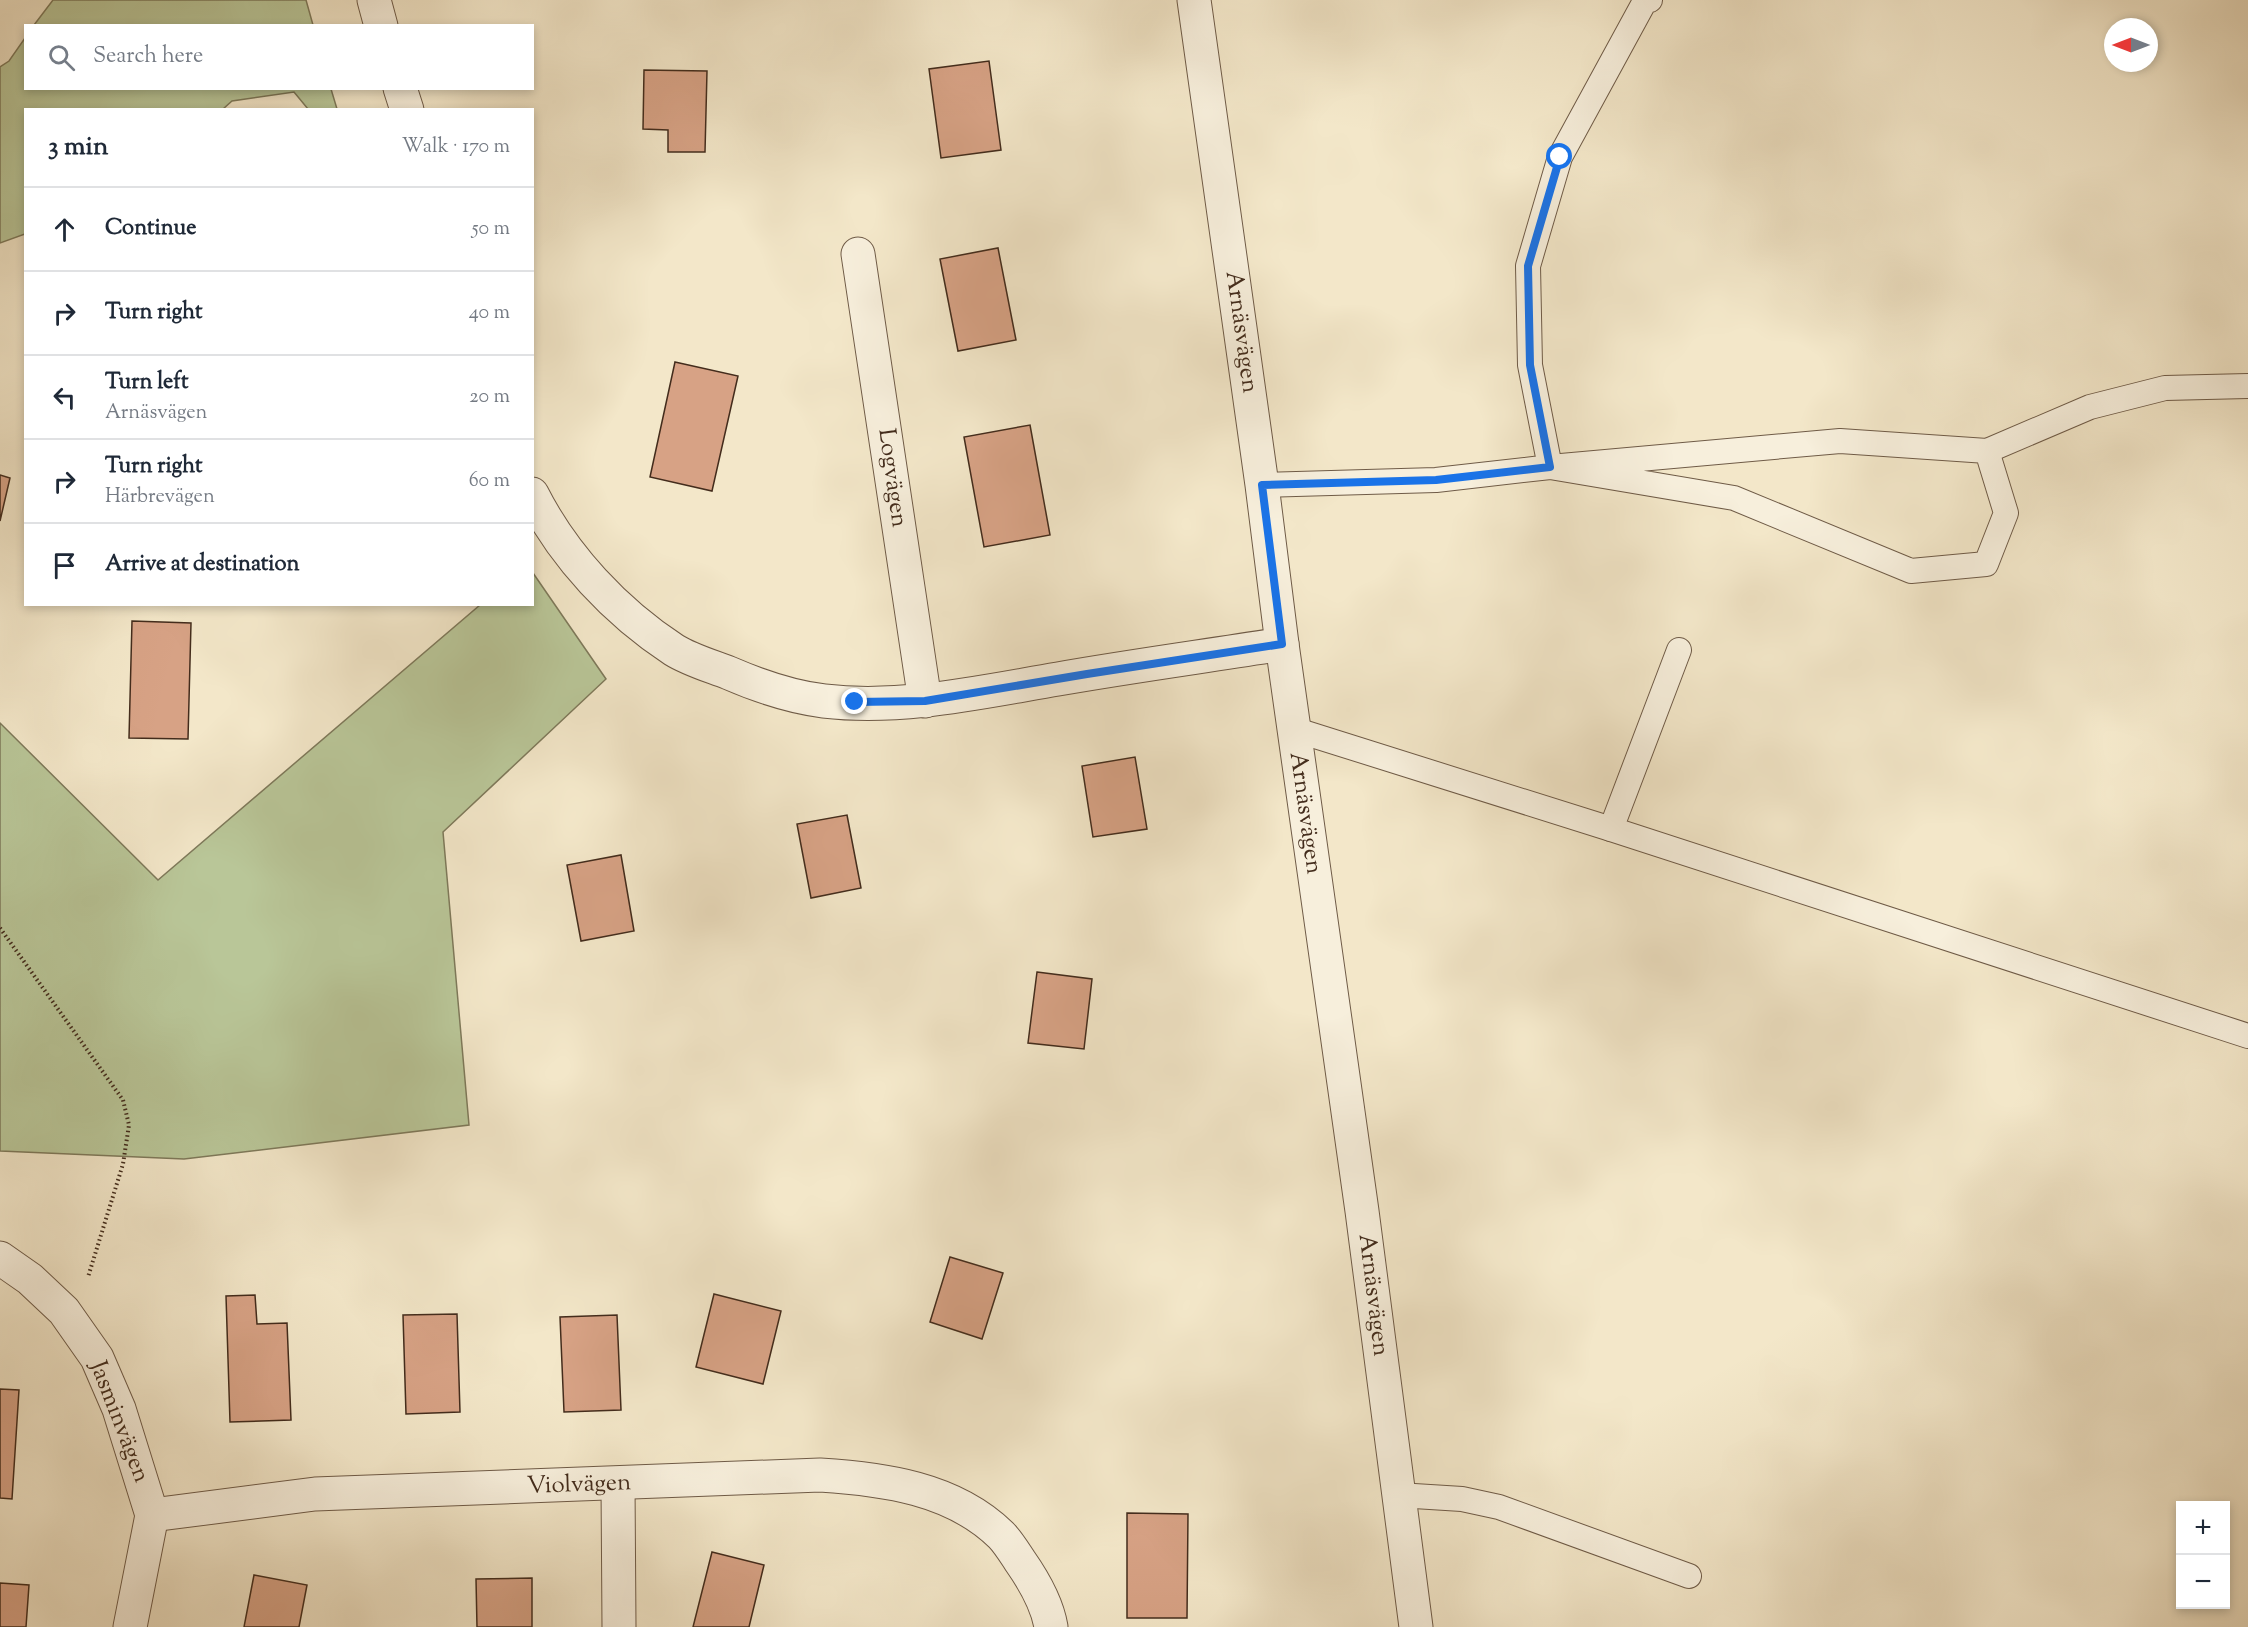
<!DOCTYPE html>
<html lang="en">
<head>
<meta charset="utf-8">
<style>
	body { margin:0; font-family:"Sorts Mill Goudy",serif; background:#f6f6f7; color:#1f2937 }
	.controls { position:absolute; right:18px; bottom:18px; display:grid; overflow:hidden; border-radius:0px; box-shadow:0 3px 9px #0003 }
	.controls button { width:54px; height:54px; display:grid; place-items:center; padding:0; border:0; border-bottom:2px solid #e0e1e3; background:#fff; color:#1f2937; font:30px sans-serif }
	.compass { position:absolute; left:2104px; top:18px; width:54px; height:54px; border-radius:50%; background:#fff; box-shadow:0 3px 9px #0003; rotate:270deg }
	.stop { position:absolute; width:18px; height:18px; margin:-14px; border:4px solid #1a73e8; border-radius:50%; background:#fff }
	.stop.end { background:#1a73e8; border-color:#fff; box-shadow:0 2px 6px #0008 }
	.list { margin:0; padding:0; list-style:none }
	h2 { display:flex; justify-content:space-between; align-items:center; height:78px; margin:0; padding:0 24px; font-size:26px }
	h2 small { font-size:20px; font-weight:400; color:#747a83 }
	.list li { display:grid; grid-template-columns:39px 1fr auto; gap:18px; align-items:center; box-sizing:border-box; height:84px; padding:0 24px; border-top:2px solid #e0e1e3 }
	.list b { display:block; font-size:22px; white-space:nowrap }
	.list p { margin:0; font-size:20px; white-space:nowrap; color:#747a83 }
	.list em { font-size:20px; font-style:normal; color:#747a83 }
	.icon { flex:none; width:33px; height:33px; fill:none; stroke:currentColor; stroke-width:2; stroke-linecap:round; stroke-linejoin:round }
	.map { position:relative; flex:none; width:2248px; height:1627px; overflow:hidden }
	.search { position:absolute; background:#fff; box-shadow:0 3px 9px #0003; left:24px; top:24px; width:510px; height:66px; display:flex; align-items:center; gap:15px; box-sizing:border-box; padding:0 21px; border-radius:0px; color:#747a83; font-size:22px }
	.panel { position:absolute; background:#fff; box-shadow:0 3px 9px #0003; left:24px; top:108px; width:510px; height:498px; border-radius:0px }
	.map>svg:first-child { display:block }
	.green { fill:#b9c698; stroke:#7e795a; stroke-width:1.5 }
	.building { fill:#d7a285; stroke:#432c1c; stroke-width:1.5 }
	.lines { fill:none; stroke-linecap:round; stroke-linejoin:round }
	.service-casing { stroke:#6f5b47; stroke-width:26 }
	.minor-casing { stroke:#6f5b47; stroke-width:35 }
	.tertiary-casing { stroke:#6f5b47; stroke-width:35 }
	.path { stroke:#432c1c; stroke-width:4; stroke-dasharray:1.5 3; stroke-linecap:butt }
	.service { stroke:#f7efdc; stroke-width:24 }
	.minor { stroke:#f7efdc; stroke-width:33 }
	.tertiary { stroke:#f7efdc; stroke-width:33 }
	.route { stroke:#1a73e8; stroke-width:8 }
	.labels { text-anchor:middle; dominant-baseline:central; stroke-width:4.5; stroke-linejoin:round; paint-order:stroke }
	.street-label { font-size:24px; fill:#432c1c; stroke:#f7efdc }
</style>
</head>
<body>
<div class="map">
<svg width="2248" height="1627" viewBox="0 0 2248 1627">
	<rect width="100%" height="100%" fill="#f3e7c9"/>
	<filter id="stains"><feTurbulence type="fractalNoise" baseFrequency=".00333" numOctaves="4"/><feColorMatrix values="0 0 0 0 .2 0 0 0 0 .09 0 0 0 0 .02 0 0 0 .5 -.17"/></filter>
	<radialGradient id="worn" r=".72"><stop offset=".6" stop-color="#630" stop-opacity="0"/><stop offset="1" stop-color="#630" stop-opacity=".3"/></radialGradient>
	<!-- green -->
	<g class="green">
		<path d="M53 0H306L313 25H34Z"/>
		<path d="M25 38 26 88 331 89 337 109H308L294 92 232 101 223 109 26 110 25 234 0 243V67L9 61Z"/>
		<path d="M533 573 606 679 443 832 469 1125 184 1159 0 1151V723L158 880 480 605 532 604Z"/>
	</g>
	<!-- building -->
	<g class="building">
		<path d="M989 61 1001 150 941 158 929 69Z"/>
		<path d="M644 70 707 71 705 152H668V130L643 129Z"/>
		<path d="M998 248 1016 340 958 351 940 259Z"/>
		<path d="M675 362 738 376 712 491 650 477Z"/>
		<path d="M1030 425 1050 535 984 547 964 437Z"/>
		<path d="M0 475 10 478 0 521Z"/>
		<path d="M132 621 191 623 188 739 129 738Z"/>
		<path d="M1135 757 1147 829 1093 837 1082 766Z"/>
		<path d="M847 815 861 888 811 898 797 824Z"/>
		<path d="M621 855 634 931 581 941 567 865Z"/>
		<path d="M1037 972 1092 979 1084 1049 1028 1043Z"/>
		<path d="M950 1257 1003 1273 982 1339 930 1322Z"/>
		<path d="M714 1294 781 1311 763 1384 696 1367Z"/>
		<path d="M255 1295 257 1324 287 1323 291 1420 230 1422 226 1296Z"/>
		<path d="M457 1314 460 1412 406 1414 403 1315Z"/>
		<path d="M617 1315 621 1410 564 1412 560 1317Z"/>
		<path d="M0 1389 19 1390 12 1499 0 1498Z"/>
		<path d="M1127 1513 1188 1514 1187 1618H1127Z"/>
		<path d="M712 1552 764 1565 749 1627H693Z"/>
		<path d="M254 1575 307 1585 299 1627H244Z"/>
		<path d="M532 1578V1627H477L476 1579Z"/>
		<path d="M0 1583 29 1585 26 1627H0Z"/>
	</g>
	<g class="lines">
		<!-- service casing -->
		<g class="service-casing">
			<g id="service">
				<path d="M1987 451 2090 407 2165 388 2248 386"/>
				<path d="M1262 485 1436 480 1550 467 1734 498 1911 571 1986 564 2006 513 1987 451 1840 441 1550 467 1530 365 1528 266 1560 157 1645 1 1650 0"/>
				<path d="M1293 729 1611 829 2248 1036"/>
				<path d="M1611 829 1679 650"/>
				<path d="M1398 1495 1462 1499 1499 1507 1689 1576"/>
			</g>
		</g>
		<!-- minor casing -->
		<g class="minor-casing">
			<g id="minor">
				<path d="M374 0 381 26"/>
				<path d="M400 88 407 110"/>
				<path d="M858 254 925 701"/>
				<path d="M532 494C564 557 616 612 674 650 690 660 711 666 729 673 759 686 790 697 824 701 902 710 981 692 1058 679 1132 666 1207 656 1282 644"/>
				<path d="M0 1258 30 1279 64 1311 97 1358 119 1409 152 1515 130 1627"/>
				<path d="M618 1484 619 1627"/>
				<path d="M152 1515 315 1494 820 1475C883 1479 953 1488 1001 1535 1008 1542 1014 1552 1020 1561 1034 1581 1047 1603 1051 1627"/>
			</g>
		</g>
		<!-- tertiary casing -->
		<g class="tertiary-casing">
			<path id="tertiary" d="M1194 0 1262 485 1282 644 1362 1211 1416 1627"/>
		</g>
		<!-- path -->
		<path class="path" d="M0 928 123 1100 129 1125 123 1164 88 1277"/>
		<!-- service -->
		<use href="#service" class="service"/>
		<!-- minor -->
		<use href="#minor" class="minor"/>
		<!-- tertiary -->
		<use href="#tertiary" class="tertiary"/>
	</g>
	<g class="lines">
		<!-- route -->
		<path class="route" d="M855 702 925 701 1087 674 1282 644 1262 485 1436 480 1550 467 1530 365 1528 266 1560 157"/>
	</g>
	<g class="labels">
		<!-- street labels -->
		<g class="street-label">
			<text transform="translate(1241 332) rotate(82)">Arnäsvägen</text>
			<text transform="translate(892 478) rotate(82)">Logvägen</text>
			<text transform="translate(1305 813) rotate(82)">Arnäsvägen</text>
			<text transform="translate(1373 1295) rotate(83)">Arnäsvägen</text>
			<text transform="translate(119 1422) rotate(69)">Jasminvägen</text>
			<text transform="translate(579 1485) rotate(-2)">Violvägen</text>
		</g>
	</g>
	<rect width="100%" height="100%" filter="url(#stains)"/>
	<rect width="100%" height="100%" fill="url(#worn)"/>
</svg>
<div class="controls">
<button>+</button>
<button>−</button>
</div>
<svg class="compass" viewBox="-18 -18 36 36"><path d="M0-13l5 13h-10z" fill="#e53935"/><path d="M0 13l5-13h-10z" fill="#747a83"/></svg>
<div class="stop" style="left:1560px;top:157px"></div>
<div class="stop end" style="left:855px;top:702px"></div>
<div class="search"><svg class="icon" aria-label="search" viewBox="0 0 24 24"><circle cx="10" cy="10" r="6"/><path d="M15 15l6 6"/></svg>Search here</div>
<section class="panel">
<h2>3 min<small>Walk · 170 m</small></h2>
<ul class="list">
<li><svg class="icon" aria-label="ahead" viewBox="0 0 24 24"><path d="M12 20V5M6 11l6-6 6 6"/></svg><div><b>Continue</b></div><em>50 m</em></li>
<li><svg class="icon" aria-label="right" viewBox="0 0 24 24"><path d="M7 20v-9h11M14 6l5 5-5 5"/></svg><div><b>Turn right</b></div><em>40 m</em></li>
<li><svg class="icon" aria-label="left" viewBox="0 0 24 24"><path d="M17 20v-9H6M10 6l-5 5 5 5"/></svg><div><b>Turn left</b><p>Arnäsvägen</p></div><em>20 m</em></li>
<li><svg class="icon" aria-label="right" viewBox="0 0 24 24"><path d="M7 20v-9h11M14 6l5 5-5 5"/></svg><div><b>Turn right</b><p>Härbrevägen</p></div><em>60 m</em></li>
<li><svg class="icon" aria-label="arrive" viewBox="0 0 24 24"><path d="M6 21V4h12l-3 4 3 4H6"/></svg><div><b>Arrive at destination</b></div></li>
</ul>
</section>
</div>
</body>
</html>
